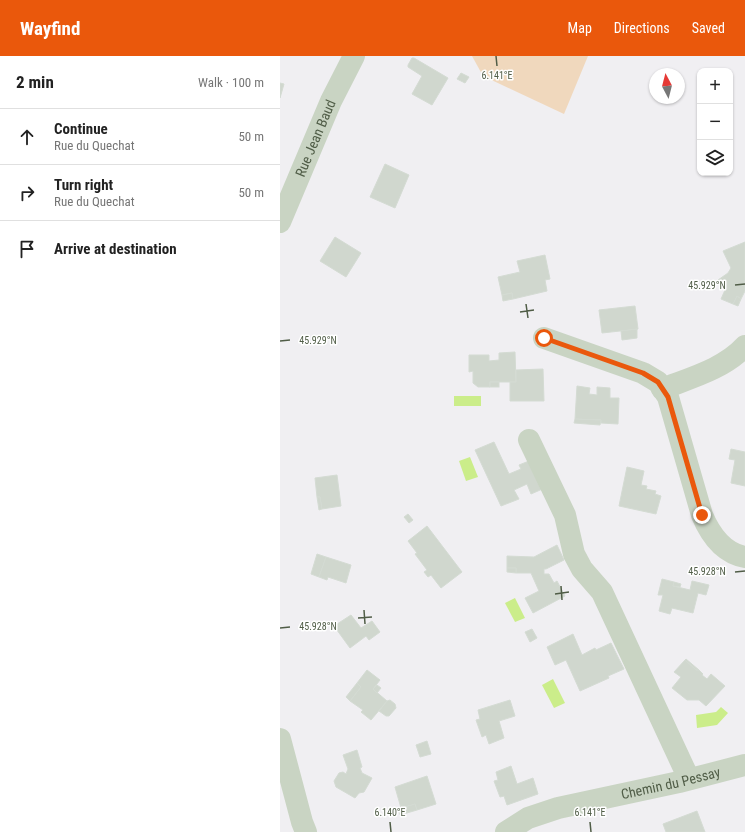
<!DOCTYPE html>
<html lang="en">
<head>
<meta charset="utf-8">
<style>
	body { margin:0; font-family:"Roboto Condensed",sans-serif; background:#f2f2f2; color:#222 }
	.controls { position:absolute; right:12px; top:12px; display:grid; overflow:hidden; border-radius:8px; box-shadow:0 1px 3px #0004 }
	.controls button { width:36px; height:36px; display:grid; place-items:center; padding:0; border:0; border-bottom:1px solid #e0e0e0; background:#fff; color:#222; font:20px sans-serif }
	.compass { position:absolute; left:369px; top:12px; width:36px; height:36px; border-radius:50%; background:#fff; box-shadow:0 1px 3px #0004; rotate:353deg }
	.stop { position:absolute; width:12px; height:12px; margin:-9px; border:3px solid #ea580c; border-radius:50%; background:#fff }
	.stop.end { background:#ea580c; border-color:#fff; box-shadow:0 1px 4px #0008 }
	.list { margin:0; padding:0; list-style:none }
	h2 { display:flex; justify-content:space-between; align-items:center; height:52px; margin:0; padding:0 16px; font-size:17px }
	h2 small { font-size:13px; font-weight:400; color:#767676 }
	.list li { display:grid; grid-template-columns:26px 1fr auto; gap:12px; align-items:center; box-sizing:border-box; height:56px; padding:0 16px; border-top:1px solid #e0e0e0 }
	.list b { display:block; font-size:15px; white-space:nowrap }
	.list p { margin:0; font-size:13px; white-space:nowrap; color:#767676 }
	.list em { font-size:13px; font-style:normal; color:#767676 }
	.icon { flex:none; width:22px; height:22px; fill:none; stroke:currentColor; stroke-width:2; stroke-linecap:round; stroke-linejoin:round }
	.map { position:relative; flex:none; width:465px; height:776px; overflow:hidden }
	header { display:flex; align-items:center; gap:24px; box-sizing:border-box; height:56px; padding:0 20px; background:#ea580c; color:#fff }
	header strong { font-size:19px }
	nav { display:flex; gap:22px; margin-inline-start:auto; font-size:14px }
	main { display:flex }
	aside { flex:1; background:#fff }
	.map>svg:first-child { display:block }
	.green { fill:#f0d8bd }
	.water { fill:#cbed8a }
	.building { fill:#d0d7ce; stroke:#d4dbd3 }
	.lines { fill:none; stroke-linecap:round; stroke-linejoin:round }
	.minor { stroke:#c9d4c3; stroke-width:22 }
	.route { stroke:#ea580c; stroke-width:5 }
	.ticks { fill:none; stroke:#505d47; stroke-width:1.5 }
	.labels { text-anchor:middle; dominant-baseline:central; stroke-width:3; stroke-linejoin:round; paint-order:stroke }
	.street-label { font-size:14px; fill:#505d47; stroke:#fff }
	.ticks-label { font-size:10px; text-anchor:middle; fill:#505d47; stroke:#fff; stroke-width:3; stroke-linejoin:round; paint-order:stroke }
</style>
</head>
<body>
<header>
<strong>Wayfind</strong>
<nav><a>Map</a><a>Directions</a><a>Saved</a></nav>
</header>
<main>
<aside>
<h2>2 min<small>Walk · 100 m</small></h2>
<ul class="list">
<li><svg class="icon" aria-label="ahead" viewBox="0 0 24 24"><path d="M12 20V5M6 11l6-6 6 6"/></svg><div><b>Continue</b><p>Rue du Quechat</p></div><em>50 m</em></li>
<li><svg class="icon" aria-label="right" viewBox="0 0 24 24"><path d="M7 20v-9h11M14 6l5 5-5 5"/></svg><div><b>Turn right</b><p>Rue du Quechat</p></div><em>50 m</em></li>
<li><svg class="icon" aria-label="arrive" viewBox="0 0 24 24"><path d="M6 21V4h12l-3 4 3 4H6"/></svg><div><b>Arrive at destination</b></div></li>
</ul>
</aside>
<div class="map">
<svg width="465" height="776" viewBox="0 0 465 776">
	<rect width="100%" height="100%" fill="#f0eff2"/>
	<!-- green -->
	<path class="green" d="M192 0H308L284 58 203 20Z"/>
	<!-- water -->
	<g class="water">
		<rect x="174" y="340" width="27" height="10"/>
		<path d="M190 401 198 421 186 425 179 405Z"/>
		<path d="M235 542 245 562 235 566 225 547Z"/>
		<path d="M273 623 285 647 274 652 262 629Z"/>
		<path d="M441 651 448 657 437 669 417 672 416 659 436 656Z"/>
	</g>
	<!-- building -->
	<g class="building">
		<path d="M132 2H134L168 22 152 49 132 38 142 20 128 11V9Z"/>
		<path d="M181 17 189 21 185 27 177 23Z"/>
		<path d="M0 27 4 28 0 42Z"/>
		<path d="M105 108 129 119 115 152 90 141Z"/>
		<path d="M55 181 81 197 66 221 40 205Z"/>
		<path d="M465 186V235L461 243 457 240 453 248 441 243 445 234 438 224 448 217 451 212 443 195Z"/>
		<path d="M265 199 270 223 265 224 267 235 233 243 232 237 222 239 218 221 240 216 237 205Z"/>
		<path d="M232 237 233 243 223 245 222 239Z"/>
		<path d="M457 240 461 243 458 250 453 248Z"/>
		<path d="M355 250 358 273 322 277 319 254Z"/>
		<path d="M357 273V282L342 284 341 275Z"/>
		<path d="M235 296 236 326H210V331H198L193 327V315L189 316V299H209V305L219 304V297Z"/>
		<path d="M263 313 264 345H230V326H236V314Z"/>
		<rect x="210" y="326" width="9" height="5"/>
		<path d="M297 330 310 332 309 338 317 339V331L330 332V342H339L338 368 321 367V364L295 363Z"/>
		<path d="M295 363 321 364 320 369 294 367Z"/>
		<path d="M214 386 229 418 241 413 239 409 254 403 267 431 251 438 247 428 234 434 239 443 221 450 195 394Z"/>
		<path d="M451 393 465 396V430L451 427 455 404 449 403Z"/>
		<path d="M347 411 364 415 361 429 367 430 366 433 376 435 375 438 381 440 376 458 339 450Z"/>
		<path d="M57 419 61 450 42 453 40 441H37L35 422Z"/>
		<path d="M37 441H40L42 453 39 454Z"/>
		<path d="M128 458 133 464 129 467 124 461Z"/>
		<path d="M147 470 182 516 161 532 151 519 148 521 144 516 147 514 135 498 137 497 128 485Z"/>
		<path d="M277 489 284 504 266 513H264V518H269L274 527 277 525 285 540 253 557 245 542 259 535 251 517H236V512H227V500L254 501Z"/>
		<path d="M37 498 46 501 39 521 31 518Z"/>
		<path d="M46 501 71 509 66 527 48 521 47 524 39 521Z"/>
		<path d="M227 512H236V517L227 516Z"/>
		<path d="M382 523 394 526 393 530 410 534 412 525 429 529 426 539 418 537 413 557 392 552 390 558 379 555 383 539H378Z"/>
		<path d="M394 526 401 528 400 531 393 530Z"/>
		<path d="M71 559 81 572 92 565 100 576 89 584 86 580 70 592 54 570Z"/>
		<path d="M252 573 257 582 250 586 245 576Z"/>
		<path d="M293 578 302 599 315 592 316 594 331 587 344 613 328 620 329 622 300 635 286 604 275 609 267 591Z"/>
		<path d="M406 603 419 614H416L405 604Z"/>
		<path d="M405 604 416 614H419L423 618 422 619 427 623 431 618 445 630 426 650 419 644H407L392 632 401 621 394 616Z"/>
		<path d="M87 614 100 624 93 633 107 645 91 664 81 656 83 654 70 645 81 631 77 627Z"/>
		<path d="M77 627 81 631 70 645 66 641Z"/>
		<path d="M97 629 101 632 97 637 93 633Z"/>
		<path d="M110 644 115 648 116 652 109 660H106L99 655 107 645Z"/>
		<path d="M230 644 235 660 219 665 224 682 209 688 206 679 202 681 196 664 200 663 198 654Z"/>
		<path d="M147 685 151 698 140 701 136 689Z"/>
		<path d="M77 694 82 711 80 712 82 717 92 722 84 736 79 737 75 742 56 731 54 725 59 717 63 716 66 718 68 713 63 699Z"/>
		<path d="M231 710 237 728 253 722 258 738 227 749 224 740 220 741 214 725 218 724 216 716Z"/>
		<path d="M147 720 156 748 137 754 135 748 121 752 115 731Z"/>
		<path d="M135 748 137 754 120 759 118 753Z"/>
		<path d="M417 755 425 776H386L383 768Z"/>
	</g>
	<g class="lines">
		<!-- minor -->
		<g class="minor">
			<path id="s1" d="M0 166 51 45 74 0"/>
			<path d="M264 282 363 317 378 326 388 341 422 459C430 478 443 497 465 501"/>
			<path d="M382 333C410 322 444 313 465 290"/>
			<path d="M249 384 285 459 294 498 302 513 322 536 409 723"/>
			<path d="M0 683 22 766 26 776"/>
			<path id="s2" d="M226 776 248 762 278 752 399 726 465 709"/>
		</g>
	</g>
	<g class="lines">
		<!-- route -->
		<path class="route" d="M264 282 363 317 378 326 388 341 422 459"/>
	</g>
	<!-- ticks -->
	<path class="ticks" d="M216 0 217 10M455 229 465 228M246 248 248 262M240 256 254 254M0 285 10 284M455 516 465 515M281 530 282 544M275 538 289 536M84 554 85 568M78 562 92 561M0 572 10 571M110 766 111 776M310 766 311 776"/>
	<g class="labels">
		<!-- street labels -->
		<g class="street-label">
			<text stroke="none"><textPath href="#s1" startOffset="91">Rue Jean Baud</textPath></text>
			<text stroke="none"><textPath href="#s2" startOffset="173">Chemin du Pessay</textPath></text>
		</g>
	</g>
	<g class="ticks-label">
		<text x="217" y="23">6.141°E</text>
		<text x="427" y="233">45.929°N</text>
		<text x="38" y="288">45.929°N</text>
		<text x="427" y="519">45.928°N</text>
		<text x="38" y="574">45.928°N</text>
		<text x="110" y="760">6.140°E</text>
		<text x="310" y="760">6.141°E</text>
	</g>
</svg>
<div class="controls">
<button>+</button>
<button>−</button>
<button><svg class="icon" aria-label="layers" viewBox="0 0 24 24"><path d="M12 4l9 5-9 5-9-5zM3 14l9 5 9-5"/></svg></button>
</div>
<svg class="compass" viewBox="-18 -18 36 36"><path d="M0-13l5 13h-10z" fill="#e53935"/><path d="M0 13l5-13h-10z" fill="#767676"/></svg>
<div class="stop" style="left:264px;top:282px"></div>
<div class="stop end" style="left:422px;top:459px"></div>
</div>
</main>
</body>
</html>
